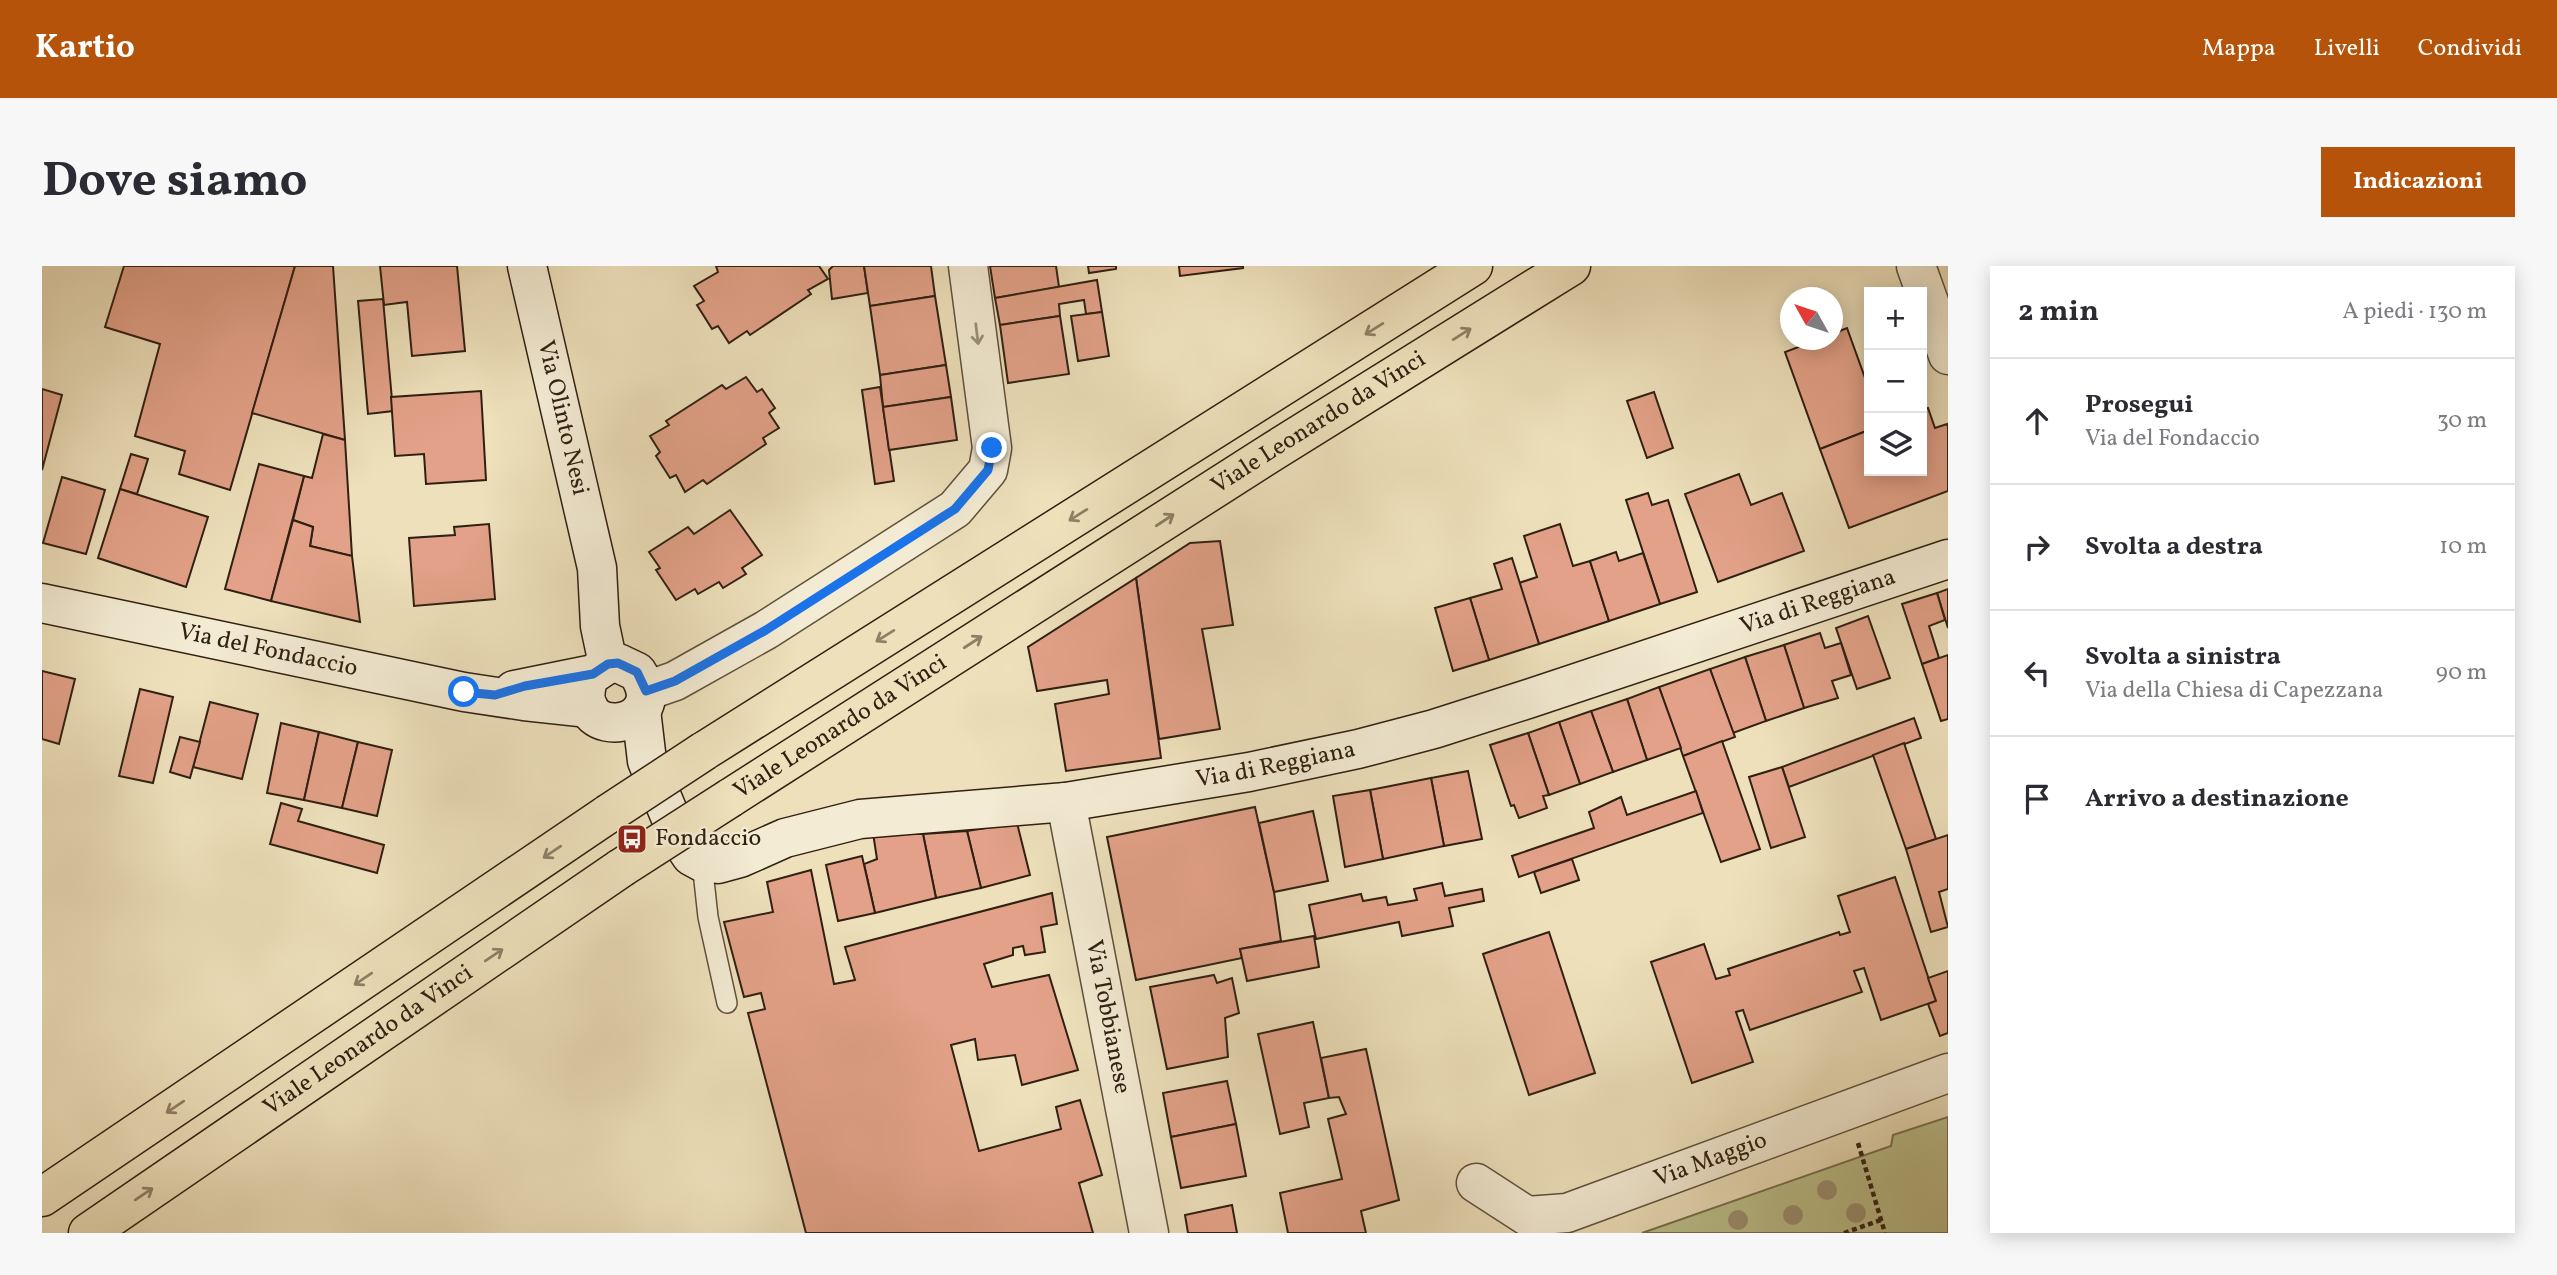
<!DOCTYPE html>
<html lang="it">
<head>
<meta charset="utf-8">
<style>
	body { margin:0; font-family:Vollkorn,serif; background:#f7f7f7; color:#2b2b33 }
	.controls { position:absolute; right:21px; top:21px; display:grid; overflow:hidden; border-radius:0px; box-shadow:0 4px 18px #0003 }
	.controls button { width:63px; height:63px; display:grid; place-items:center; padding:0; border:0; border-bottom:2px solid #e1e1e2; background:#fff; color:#2b2b33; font:35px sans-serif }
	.compass { position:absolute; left:1738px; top:21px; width:63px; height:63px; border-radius:50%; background:#fff; box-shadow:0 4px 18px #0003; rotate:310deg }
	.stop { position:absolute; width:21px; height:21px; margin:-16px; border:5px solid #1a73e8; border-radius:50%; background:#fff }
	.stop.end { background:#1a73e8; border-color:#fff; box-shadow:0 2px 7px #0008 }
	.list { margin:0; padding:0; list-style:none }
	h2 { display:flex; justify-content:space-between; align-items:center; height:91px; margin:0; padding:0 28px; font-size:30px }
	h2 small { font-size:23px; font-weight:400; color:#7c7c81 }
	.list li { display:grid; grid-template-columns:46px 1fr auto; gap:21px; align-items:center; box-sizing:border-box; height:126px; padding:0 28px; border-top:2px solid #e1e1e2 }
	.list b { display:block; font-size:26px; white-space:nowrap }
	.list p { margin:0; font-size:23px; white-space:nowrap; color:#7c7c81 }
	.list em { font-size:23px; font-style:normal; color:#7c7c81 }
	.icon { flex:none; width:38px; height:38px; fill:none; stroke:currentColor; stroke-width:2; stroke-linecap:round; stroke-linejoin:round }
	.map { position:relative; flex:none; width:1906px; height:967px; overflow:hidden; border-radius:0px }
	header { display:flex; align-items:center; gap:42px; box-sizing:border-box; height:98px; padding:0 35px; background:#b45309; color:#fff }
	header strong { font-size:33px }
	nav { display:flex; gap:38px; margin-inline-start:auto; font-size:24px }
	.intro { display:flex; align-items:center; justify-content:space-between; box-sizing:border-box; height:168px; padding:0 42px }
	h1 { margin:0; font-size:49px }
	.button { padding:18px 32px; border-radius:0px; background:#b45309; color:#fff; font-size:24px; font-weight:700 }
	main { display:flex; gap:42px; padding:0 42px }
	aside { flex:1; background:#fff; border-radius:0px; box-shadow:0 4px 18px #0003 }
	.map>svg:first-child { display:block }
	.green { fill:#bcc18d; stroke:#767050; stroke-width:2 }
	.building { fill:#e2a188; stroke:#302012; stroke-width:2 }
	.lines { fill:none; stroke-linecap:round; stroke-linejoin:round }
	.lane-casing { stroke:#5f503c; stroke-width:22 }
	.street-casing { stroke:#5f503c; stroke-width:41 }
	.secondary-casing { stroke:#302012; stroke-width:41 }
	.highway-casing { stroke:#302012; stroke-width:41 }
	.path { stroke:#302012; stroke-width:4.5; stroke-dasharray:5 3.5; stroke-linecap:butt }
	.lane { stroke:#f3ebd3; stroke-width:19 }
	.street { stroke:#f3ebd3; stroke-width:38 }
	.secondary { stroke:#f3ebd3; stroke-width:38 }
	.highway { stroke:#ede0bb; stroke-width:38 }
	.highway-bridge-casing { stroke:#302012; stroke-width:41; stroke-linecap:butt }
	.highway-bridge { stroke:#ede0bb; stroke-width:38 }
	.tree { fill:#9c9172 }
	.oneway { stroke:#8e8066 }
	.oneway2 { stroke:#9b907c }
	.route { stroke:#1a73e8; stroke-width:9 }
	.labels { text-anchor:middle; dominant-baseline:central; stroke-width:5; stroke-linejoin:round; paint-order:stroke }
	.street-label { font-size:24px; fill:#302012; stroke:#f3ebd3 }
	.poi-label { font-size:24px; fill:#302012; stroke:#f3ebd3; text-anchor:start }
</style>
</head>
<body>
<header>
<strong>Kartio</strong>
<nav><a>Mappa</a><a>Livelli</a><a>Condividi</a></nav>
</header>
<div class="intro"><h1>Dove siamo</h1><a class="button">Indicazioni</a></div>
<main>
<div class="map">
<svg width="1906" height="967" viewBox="0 0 1906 967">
	<rect width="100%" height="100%" fill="#ede0bb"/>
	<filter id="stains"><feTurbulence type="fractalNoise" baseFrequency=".00286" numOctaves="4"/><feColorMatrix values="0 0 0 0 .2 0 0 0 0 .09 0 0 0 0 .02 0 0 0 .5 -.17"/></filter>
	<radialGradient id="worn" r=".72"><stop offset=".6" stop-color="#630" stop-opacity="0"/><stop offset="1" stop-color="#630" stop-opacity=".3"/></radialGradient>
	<!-- green -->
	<path class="green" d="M1906 851V967H1600L1849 880 1851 869Z"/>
	<!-- building -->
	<g class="building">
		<path d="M82 0H253L188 224 137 208 143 185 93 170 118 78 63 61Z"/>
		<path d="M253 0H291L303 174 210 147Z"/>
		<path d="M338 0H415L423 85 370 90 365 36 342 39Z"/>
		<path d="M777 0 786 13 766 24 769 28 708 69 705 65 687 77 676 60 670 63 655 39 662 35 652 20 676 6 674 0Z"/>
		<path d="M791 0H822L826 27 790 33 787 4Z"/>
		<path d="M822 0H889L893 30 828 40Z"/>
		<path d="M948 0H1014L1017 21 953 32Z"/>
		<path d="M1046 0H1074V3L1047 7Z"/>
		<path d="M1137 0H1201V2L1138 10Z"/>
		<path d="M1055 14 1060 46 1044 48 1042 34 1017 38 1018 50 958 59 953 32Z"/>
		<path d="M893 30 904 99 838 109 828 40Z"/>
		<path d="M341 33 351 145 326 148 316 35Z"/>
		<path d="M1060 46 1067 90 1036 95 1029 50Z"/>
		<path d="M1018 50 1027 108 966 117 958 59Z"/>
		<path d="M1805 62 1827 123V164L1778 183 1743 86 1775 74H1790V68Z"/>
		<path d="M904 99 909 131 841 141 838 109Z"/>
		<path d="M704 111 715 126 720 123 733 142 727 147 737 162 721 172 724 178 665 218 661 214 643 226 634 209 628 212 614 190 618 186 608 170 627 159 624 155 680 119 684 123Z"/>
		<path d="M838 121 852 215 833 218 820 124Z"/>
		<path d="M0 123 20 129 0 204Z"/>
		<path d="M439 125 444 214 384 218 382 188 353 190 349 131Z"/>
		<path d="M1612 126 1631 182 1605 192 1585 135Z"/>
		<path d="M909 131 915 174 847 184 841 141Z"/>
		<path d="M1886 142 1893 162 1905 158 1906 161V225L1807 262 1778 183 1827 164V205H1880V144Z"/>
		<path d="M281 168 303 174 310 290 268 280 271 261 251 254 262 210 270 212Z"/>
		<path d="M89 188 106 193 95 228 78 223Z"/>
		<path d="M217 198 262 210 229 335 183 323Z"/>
		<path d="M1697 208 1709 239 1740 227 1762 285 1676 316 1643 228Z"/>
		<path d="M20 211 63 224 44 288 1 277Z"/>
		<path d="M78 223 166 251 144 321 56 292Z"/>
		<path d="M1606 227 1610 239 1626 234 1655 326 1618 338 1584 234Z"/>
		<path d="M688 244 720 289 700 302 704 308 681 322 677 316 656 328 653 323 634 334 614 304 618 302 607 286 646 261 652 268Z"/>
		<path d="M251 254 271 261 268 280 310 290 318 356 229 335Z"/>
		<path d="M447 258 453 333 372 340 367 272 413 269 412 261Z"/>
		<path d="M1518 258 1531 300 1548 295 1567 355 1497 378 1477 317 1495 311 1482 270Z"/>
		<path d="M1178 275 1191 359 1160 363 1178 463 1117 473 1094 312 1148 277Z"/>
		<path d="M1574 286 1577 295 1601 287 1618 338 1567 355 1548 295Z"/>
		<path d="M1470 292 1497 378 1447 394 1428 332 1460 323 1452 298Z"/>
		<path d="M1094 312 1119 492 1024 505 1013 438 1067 428 1065 414 995 425 986 381Z"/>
		<path d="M1906 323V362L1895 327Z"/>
		<path d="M1895 327 1903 354 1887 360 1897 392 1880 398 1860 338Z"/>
		<path d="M1428 332 1447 394 1411 405 1393 342Z"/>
		<path d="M1826 350 1848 412 1815 423 1794 362Z"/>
		<path d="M1778 367 1783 382 1799 377 1809 409 1790 415 1796 432 1762 442 1742 379Z"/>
		<path d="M1742 379 1762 442 1724 455 1703 391Z"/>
		<path d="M1906 389V453L1899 455 1880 398Z"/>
		<path d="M1703 391 1724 455 1691 467 1668 403Z"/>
		<path d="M1668 403 1693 471 1641 490 1617 421Z"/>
		<path d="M0 405 33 413 17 478 0 473Z"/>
		<path d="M1617 421 1639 482 1605 494 1585 433Z"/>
		<path d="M98 423 131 431 111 517 77 510Z"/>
		<path d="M1585 433 1605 494 1571 506 1549 445Z"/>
		<path d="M168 436 216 448 200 513 151 501Z"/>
		<path d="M1549 445 1571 506 1538 518 1517 456Z"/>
		<path d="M1872 452 1879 472 1747 521 1740 501Z"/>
		<path d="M1517 456 1538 518 1507 529 1486 467Z"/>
		<path d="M239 457 277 466 262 534 225 527Z"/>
		<path d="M277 466 316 476 300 542 262 534Z"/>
		<path d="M1486 467 1507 529 1501 530 1505 542 1477 552 1472 539 1469 540 1448 479Z"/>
		<path d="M138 471 158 476 148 512 128 506Z"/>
		<path d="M1680 475 1718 583 1679 596 1641 490Z"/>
		<path d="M316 476 350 484 335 550 300 542Z"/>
		<path d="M1862 477 1894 573 1864 583 1831 489Z"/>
		<path d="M1740 501 1763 571 1729 582 1707 511Z"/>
		<path d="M1426 505 1440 573 1402 580 1389 512Z"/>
		<path d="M1389 512 1402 580 1341 593 1328 524Z"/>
		<path d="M1328 524 1341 593 1303 601 1291 530Z"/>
		<path d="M1654 525 1661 547 1477 611 1470 590 1552 562 1547 546 1579 531 1585 549Z"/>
		<path d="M239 537 260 543 256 555 342 579 335 607 228 578Z"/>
		<path d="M1213 541 1232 626 1239 675 1198 683 1200 692 1094 714 1065 571Z"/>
		<path d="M1271 545 1286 615 1232 626 1217 557Z"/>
		<path d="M975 557 988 609 939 622 925 565Z"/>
		<path d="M925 565 939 622 894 632 881 568Z"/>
		<path d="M831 567 881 568 894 632 833 647 822 598 835 593Z"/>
		<path d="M1906 569V623L1897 626 1906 661 1889 666 1864 583Z"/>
		<path d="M820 590 833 647 796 655 784 599Z"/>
		<path d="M1530 593 1537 614 1499 627 1492 606Z"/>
		<path d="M769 604 792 718 813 714 803 681 1010 627 1015 658 999 661 1003 686 983 689 981 680 971 682V689L942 698 950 721 1007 709 1036 804 980 819 973 789 936 794 933 773 909 779 937 885 1019 863 1014 841 1038 834 1060 909 1037 917 1051 967H764L706 747 723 743 719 727 702 731 682 656 731 646 725 616Z"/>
		<path d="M1853 611 1894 735 1839 754 1822 702 1812 705 1820 726 1708 764 1701 744 1694 746 1711 796 1650 817 1609 696 1662 678 1674 713 1688 709 1686 703 1797 666 1798 669 1808 666 1796 630Z"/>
		<path d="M1400 617 1403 630 1440 623 1442 635 1407 642 1411 660 1360 670 1357 656 1274 673 1267 639 1319 628 1321 635 1344 631 1346 639 1375 634 1372 623Z"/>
		<path d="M1507 666 1553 807 1487 829 1441 688Z"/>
		<path d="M1272 670 1277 701 1205 715 1198 683Z"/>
		<path d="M1906 705V767L1898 770 1886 738 1894 735 1886 712Z"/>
		<path d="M1172 709 1175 717 1190 712 1197 747 1183 752 1186 791 1125 803 1108 721Z"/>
		<path d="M1271 756 1287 832 1262 837 1267 861 1238 868 1216 768Z"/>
		<path d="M1324 783 1357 934 1319 945 1324 967H1246L1238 927 1300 913 1286 853 1304 848 1297 831 1287 832 1279 792Z"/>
		<path d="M1185 815 1194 858 1129 871 1121 827Z"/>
		<path d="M1194 858 1204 910 1139 922 1129 871Z"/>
		<path d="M1190 939 1195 967H1146L1143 949Z"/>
	</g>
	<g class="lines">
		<!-- lane casing -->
		<g class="lane-casing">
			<path id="lane" d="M660 596 666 651 685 737"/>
		</g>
		<!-- street casing -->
		<g class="street-casing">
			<g id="street">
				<path d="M1874 0 1906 89"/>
				<path d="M604 425 633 415 724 364 913 243 946 204 950 182 926 0"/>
				<path id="s1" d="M1024 536 1107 967"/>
				<path id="s2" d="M1434 917 1485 950 1525 947 1906 807"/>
			</g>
		</g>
		<!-- secondary casing -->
		<g class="secondary-casing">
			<g id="secondary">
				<path id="s3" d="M485 0 555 302 558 360 566 398"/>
				<path id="s4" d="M0 337 422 426 482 435 547 442"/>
				<path d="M472 424 551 408 566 398 576 397 595 406C634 463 530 478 545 418"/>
				<path id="s5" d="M599 444 605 495 637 572 649 590 660 596 676 598 698 592 743 572 818 553 1024 536 1207 506 1316 483 1392 463 1489 432 1906 293"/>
			</g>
		</g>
		<!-- highway casing -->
		<g class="highway-casing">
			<g id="highway">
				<path d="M662 485 1431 0"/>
				<path id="s6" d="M688 532 1230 186 1529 0"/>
				<path d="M0 931 566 548"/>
				<path id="s7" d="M46 967 579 602"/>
			</g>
		</g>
		<!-- path -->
		<g class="path">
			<path d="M1816 877 1843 967"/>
			<path d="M1802 967 1839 954"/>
		</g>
		<!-- lane -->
		<use href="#lane" class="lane"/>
		<!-- street -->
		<use href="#street" class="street"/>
		<!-- secondary -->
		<use href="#secondary" class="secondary"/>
		<!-- highway -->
		<use href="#highway" class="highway"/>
		<!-- highway-bridge casing -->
		<g class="highway-bridge-casing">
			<g id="highway-bridge">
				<path d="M566 548 662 485"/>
				<path d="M579 602 688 532"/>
			</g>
		</g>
		<!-- highway-bridge -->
		<use href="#highway-bridge" class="highway-bridge"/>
	</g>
	<!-- trees -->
	<g class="tree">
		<circle cx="1785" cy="924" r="10"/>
		<circle cx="1814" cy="947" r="10"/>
		<circle cx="1751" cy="949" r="10"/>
		<circle cx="1696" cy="954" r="10"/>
	</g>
	<!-- one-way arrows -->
	<defs><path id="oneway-shaft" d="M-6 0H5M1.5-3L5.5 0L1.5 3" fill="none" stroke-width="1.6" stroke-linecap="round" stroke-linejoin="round" transform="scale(1.75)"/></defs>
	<g class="oneway">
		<use href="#oneway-shaft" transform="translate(1332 63) rotate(148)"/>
		<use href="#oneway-shaft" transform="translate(1420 68) rotate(-32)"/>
		<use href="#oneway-shaft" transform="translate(1036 249) rotate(148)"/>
		<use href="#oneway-shaft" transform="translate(1123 254) rotate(-33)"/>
		<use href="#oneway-shaft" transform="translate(843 370) rotate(148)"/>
		<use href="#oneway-shaft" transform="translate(931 376) rotate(-33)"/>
		<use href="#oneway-shaft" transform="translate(510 586) rotate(146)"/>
		<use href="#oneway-shaft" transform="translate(452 689) rotate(-34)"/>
		<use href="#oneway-shaft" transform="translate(321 713) rotate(146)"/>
		<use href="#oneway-shaft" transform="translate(133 841) rotate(146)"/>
		<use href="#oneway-shaft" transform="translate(102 928) rotate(-34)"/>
	</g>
	<use class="oneway2" href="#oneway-shaft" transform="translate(935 68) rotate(83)"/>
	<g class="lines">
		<!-- route -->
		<path class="route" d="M422 426 453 429 483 420 551 408 566 398 576 397 595 406 604 425 633 415 724 364 913 243 946 204 950 182"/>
	</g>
	<!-- icons -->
	<defs>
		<g id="bus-square" transform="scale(1.575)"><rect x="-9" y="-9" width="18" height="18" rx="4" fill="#8f2418" stroke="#f3ebd3"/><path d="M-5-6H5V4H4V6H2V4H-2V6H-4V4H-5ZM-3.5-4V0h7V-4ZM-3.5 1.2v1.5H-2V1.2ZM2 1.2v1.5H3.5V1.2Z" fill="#fff"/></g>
	</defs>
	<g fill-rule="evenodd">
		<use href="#bus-square" x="590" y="573"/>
	</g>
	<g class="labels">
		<!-- street labels -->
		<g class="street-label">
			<text stroke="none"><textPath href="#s3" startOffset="156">Via Olinto Nesi</textPath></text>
			<text stroke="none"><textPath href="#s6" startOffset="698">Viale Leonardo da Vinci</textPath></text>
			<text stroke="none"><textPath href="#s5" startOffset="1321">Via di Reggiana</textPath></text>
			<text stroke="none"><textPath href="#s4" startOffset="231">Via del Fondaccio</textPath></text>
			<text stroke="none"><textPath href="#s6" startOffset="131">Viale Leonardo da Vinci</textPath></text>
			<text stroke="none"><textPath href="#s5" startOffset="754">Via di Reggiana</textPath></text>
			<text stroke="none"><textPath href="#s1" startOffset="219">Via Tobbianese</textPath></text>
			<text stroke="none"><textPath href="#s7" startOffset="340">Viale Leonardo da Vinci</textPath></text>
			<text stroke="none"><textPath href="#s2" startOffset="254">Via Maggio</textPath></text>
		</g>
		<!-- poi labels -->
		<g class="poi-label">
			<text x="613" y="573">Fondaccio</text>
		</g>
	</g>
	<rect width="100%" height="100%" filter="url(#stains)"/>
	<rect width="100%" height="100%" fill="url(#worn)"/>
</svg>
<div class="controls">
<button>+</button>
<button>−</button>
<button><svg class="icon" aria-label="layers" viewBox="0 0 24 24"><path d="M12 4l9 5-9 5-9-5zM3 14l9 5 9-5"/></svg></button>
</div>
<svg class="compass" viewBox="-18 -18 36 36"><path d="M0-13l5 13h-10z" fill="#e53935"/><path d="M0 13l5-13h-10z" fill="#7c7c81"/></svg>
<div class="stop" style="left:422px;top:426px"></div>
<div class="stop end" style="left:950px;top:182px"></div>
</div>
<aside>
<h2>2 min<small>A piedi · 130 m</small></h2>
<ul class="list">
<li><svg class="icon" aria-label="ahead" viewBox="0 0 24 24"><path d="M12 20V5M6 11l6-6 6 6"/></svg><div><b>Prosegui</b><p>Via del Fondaccio</p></div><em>30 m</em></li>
<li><svg class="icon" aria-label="right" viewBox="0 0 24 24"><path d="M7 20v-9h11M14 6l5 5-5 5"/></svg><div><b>Svolta a destra</b></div><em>10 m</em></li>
<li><svg class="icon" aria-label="left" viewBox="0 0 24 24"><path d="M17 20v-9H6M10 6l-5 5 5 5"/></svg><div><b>Svolta a sinistra</b><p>Via della Chiesa di Capezzana</p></div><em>90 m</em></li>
<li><svg class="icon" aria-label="arrive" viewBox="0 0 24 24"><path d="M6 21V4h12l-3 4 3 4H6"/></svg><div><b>Arrivo a destinazione</b></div></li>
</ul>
</aside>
</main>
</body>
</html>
